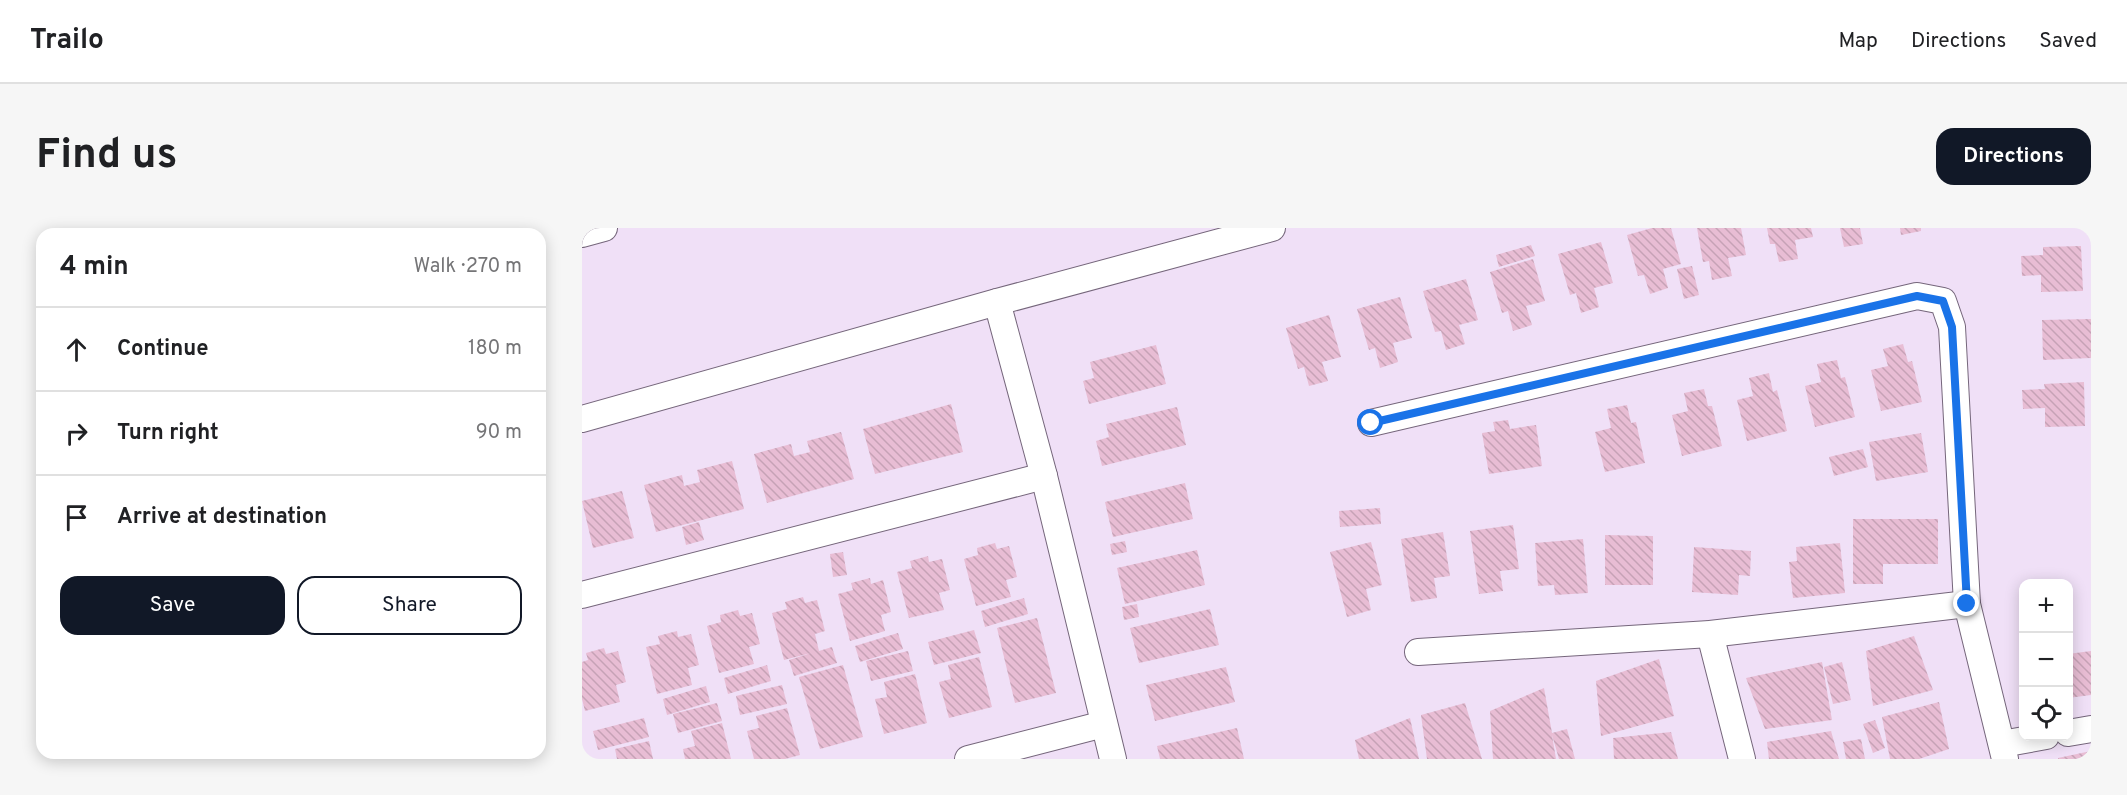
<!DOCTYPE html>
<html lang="en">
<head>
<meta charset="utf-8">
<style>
	body { margin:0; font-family:Overpass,sans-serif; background:#f6f6f6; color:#202124 }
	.controls { position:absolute; right:18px; bottom:18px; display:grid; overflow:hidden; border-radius:12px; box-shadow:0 3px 15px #0003 }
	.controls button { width:54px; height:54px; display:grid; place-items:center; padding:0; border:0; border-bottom:2px solid #e0e0e0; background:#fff; color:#202124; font:30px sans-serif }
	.stop { position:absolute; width:18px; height:18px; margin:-14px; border:4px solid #1a73e8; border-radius:50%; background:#fff }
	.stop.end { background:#1a73e8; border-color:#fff; box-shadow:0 2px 6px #0008 }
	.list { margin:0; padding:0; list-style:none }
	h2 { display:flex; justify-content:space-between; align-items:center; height:78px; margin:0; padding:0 24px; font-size:26px }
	h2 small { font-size:20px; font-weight:400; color:#757577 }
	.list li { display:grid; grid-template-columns:39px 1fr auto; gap:18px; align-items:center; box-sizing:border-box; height:84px; padding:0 24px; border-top:2px solid #e0e0e0 }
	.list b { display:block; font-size:22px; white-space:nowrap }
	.list em { font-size:20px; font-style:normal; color:#757577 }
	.actions { display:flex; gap:12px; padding:18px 24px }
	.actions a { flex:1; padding:14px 0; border:2px solid #111827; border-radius:18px; text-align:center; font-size:21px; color:#111827 }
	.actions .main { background:#111827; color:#fff }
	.icon { flex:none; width:33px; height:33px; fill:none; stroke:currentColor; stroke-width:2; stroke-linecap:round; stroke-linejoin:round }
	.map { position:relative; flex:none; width:1509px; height:531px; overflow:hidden; border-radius:18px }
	header { display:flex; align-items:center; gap:36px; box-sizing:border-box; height:84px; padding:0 30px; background:#fff; border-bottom:2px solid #e0e0e0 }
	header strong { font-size:28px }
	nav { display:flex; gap:33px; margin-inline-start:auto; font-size:21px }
	.intro { display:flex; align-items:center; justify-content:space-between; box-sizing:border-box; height:144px; padding:0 36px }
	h1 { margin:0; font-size:42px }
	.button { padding:15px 27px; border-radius:18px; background:#111827; color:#fff; font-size:21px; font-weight:700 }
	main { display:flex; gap:36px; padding:0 36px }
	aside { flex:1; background:#fff; border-radius:18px; box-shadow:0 3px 15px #0003 }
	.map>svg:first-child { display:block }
	.building { fill:url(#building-back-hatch) }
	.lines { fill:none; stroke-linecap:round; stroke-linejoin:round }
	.minor-casing { stroke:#75667b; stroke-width:28 }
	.minor { stroke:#fff; stroke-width:26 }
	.route { stroke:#1a73e8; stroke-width:8 }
</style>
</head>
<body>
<header>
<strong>Trailo</strong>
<nav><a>Map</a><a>Directions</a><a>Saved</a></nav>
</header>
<div class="intro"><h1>Find us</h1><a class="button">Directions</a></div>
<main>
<aside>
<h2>4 min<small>Walk · 270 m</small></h2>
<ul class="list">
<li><svg class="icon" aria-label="ahead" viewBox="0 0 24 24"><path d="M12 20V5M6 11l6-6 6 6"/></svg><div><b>Continue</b></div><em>180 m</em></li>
<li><svg class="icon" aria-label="right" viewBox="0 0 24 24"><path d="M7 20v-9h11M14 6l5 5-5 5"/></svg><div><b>Turn right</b></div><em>90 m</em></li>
<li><svg class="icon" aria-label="arrive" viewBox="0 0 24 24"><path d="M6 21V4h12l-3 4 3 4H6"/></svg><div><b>Arrive at destination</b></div></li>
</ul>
<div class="actions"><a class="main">Save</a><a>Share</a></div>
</aside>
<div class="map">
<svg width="1509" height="531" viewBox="0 0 1509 531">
	<defs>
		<pattern id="building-back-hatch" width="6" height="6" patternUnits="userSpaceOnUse" patternTransform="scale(1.5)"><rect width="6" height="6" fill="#e8bdd4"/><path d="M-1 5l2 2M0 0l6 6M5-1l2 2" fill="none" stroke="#c6a2b6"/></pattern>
	</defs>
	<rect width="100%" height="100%" fill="#f0e0f7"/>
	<!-- building -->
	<g class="building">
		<path d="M1070 0H1089L1099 36 1081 41 1086 60 1068 66 1062 47 1056 48 1045 7Z"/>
		<path d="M1115 0H1159L1164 27 1146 30 1150 48 1130 52 1127 33 1121 34Z"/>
		<path d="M1185 0H1229L1231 9 1213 12 1216 31 1197 34 1193 16H1188Z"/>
		<path d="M1258 0H1278L1281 16 1262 19Z"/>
		<path d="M1318 0H1339V3L1319 7Z"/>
		<path d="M1019 14 1031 55 1012 60 1017 79 999 85 994 65 988 67 976 26Z"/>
		<path d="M949 17 953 28 917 39 914 27Z"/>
		<path d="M1499 18 1501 63 1459 64V47L1440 48 1439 28 1461 27V19Z"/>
		<path d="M951 31 963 73 944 78 950 97 931 103 926 83 920 85 908 44Z"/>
		<path d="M1110 38 1117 67 1102 71 1095 41Z"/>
		<path d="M884 51 896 92 877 97 883 116 864 122 859 103 853 104 841 63Z"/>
		<path d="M818 69 830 110 811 115 816 134 798 140 793 120 787 122 775 81Z"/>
		<path d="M747 87 759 129 740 134 746 153 727 158 722 139 716 141 704 100Z"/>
		<path d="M1509 91V130L1461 132 1460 92Z"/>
		<path d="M1321 116 1326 134 1330 133 1340 174 1299 183 1289 142 1306 138 1301 121Z"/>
		<path d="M574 117 584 156 507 176 501 153 512 150 508 134Z"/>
		<path d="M1255 132 1259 150 1263 149 1273 189 1233 199 1223 158 1239 154 1235 136Z"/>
		<path d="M1187 145 1191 164 1195 162 1205 203 1165 213 1155 172 1171 168 1167 150Z"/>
		<path d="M1502 154 1503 198 1463 199V180L1441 181 1440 162 1463 161 1462 156Z"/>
		<path d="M1122 161 1126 178H1130L1140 218 1100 228 1090 187 1106 183 1102 165Z"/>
		<path d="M369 176 381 224 293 246 281 201Z"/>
		<path d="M1045 177 1049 195 1054 194 1063 235 1023 244 1013 204 1029 200 1025 181Z"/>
		<path d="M595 179 604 217 520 238 514 213 527 209 524 196Z"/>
		<path d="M926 192 928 201 954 197 960 238 907 246 900 205 913 203 911 194Z"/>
		<path d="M259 204 272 251 185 275 172 226 209 216 212 228 228 224 225 213Z"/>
		<path d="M1339 205 1346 244 1294 253 1287 214Z"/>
		<path d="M1281 221 1286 239 1252 248 1247 229Z"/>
		<path d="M150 233 162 281 74 304 62 257 100 247 102 258 118 254 115 242Z"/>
		<path d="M603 255 611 291 531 309 523 274Z"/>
		<path d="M40 263 52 310 11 320 0 273Z"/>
		<path d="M798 280 799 296 758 299 757 283Z"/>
		<path d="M1271 291H1356V336H1301V356H1271Z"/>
		<path d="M117 294 122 312 104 317 100 299Z"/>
		<path d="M931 297 937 341 918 343 921 363 897 366 888 303Z"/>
		<path d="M861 304 868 348 852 350 855 370 829 374 819 311Z"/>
		<path d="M1023 307 1071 308V357H1023Z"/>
		<path d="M1001 311 1006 365 973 367 972 357 956 358 953 315Z"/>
		<path d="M543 313 545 324 530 327 528 316Z"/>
		<path d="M789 314 800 357 784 361 789 382 765 389 748 324Z"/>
		<path d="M413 315 415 321 427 318 435 349 424 352 429 369 394 378 382 331 396 327 395 320Z"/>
		<path d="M1258 315 1263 365 1211 370 1207 334 1215 333 1214 319Z"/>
		<path d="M1112 319 1169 323 1168 348 1157 347 1156 367 1110 364Z"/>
		<path d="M615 322 623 357 543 376 535 340Z"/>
		<path d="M261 324 265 347 251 349 248 326Z"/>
		<path d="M346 328 347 334 360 331 368 362 357 365 362 382 327 390 315 344 330 340 328 333Z"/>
		<path d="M288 350 289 356 301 352 309 384 299 387 303 403 268 413 256 366 271 362 269 355Z"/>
		<path d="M221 369 223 375 235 372 243 403 233 406 237 423 250 419 255 435 212 448 207 432 229 425 202 432 190 385 205 381 203 374Z"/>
		<path d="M442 370 446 386 403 399 399 383Z"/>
		<path d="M555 376 557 389 542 392 540 379Z"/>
		<path d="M628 381 637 417 557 435 548 400Z"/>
		<path d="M156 382 158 388 170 385 178 416 167 419 172 436 137 445 125 398 139 394 138 387Z"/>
		<path d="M455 390 474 465 433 475 415 400Z"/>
		<path d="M392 402 399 425 352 437 346 414Z"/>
		<path d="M95 403 96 409 109 406 117 437 106 440 110 457 75 466 64 419 78 416 76 408Z"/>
		<path d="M316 405 321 421 278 434 273 418Z"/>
		<path d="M1332 408 1351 462 1291 478 1284 423Z"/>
		<path d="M22 420 24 426 36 423 44 454 34 457 38 474 3 483 0 471V434L6 432 4 425Z"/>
		<path d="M326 423 331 443 289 453 284 433Z"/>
		<path d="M1509 423V467L1486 470V426Z"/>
		<path d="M397 429 410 479 367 490 357 454 369 451 366 437Z"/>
		<path d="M1077 431 1092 488 1019 508 1014 453Z"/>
		<path d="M1240 434 1250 492 1183 501 1164 450Z"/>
		<path d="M1260 434 1269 472 1251 476 1242 439Z"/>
		<path d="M185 437 189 453 146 466 142 450Z"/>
		<path d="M261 437 281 509 238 521 217 449Z"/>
		<path d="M644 439 653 474 573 493 564 457Z"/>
		<path d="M333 446 345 495 302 506 293 471 305 469 302 454Z"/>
		<path d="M200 457 205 476 158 487 154 468Z"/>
		<path d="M124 458 128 474 85 487 81 471Z"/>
		<path d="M962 460 970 505 985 501 993 531H977L970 507 974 531H911L908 483Z"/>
		<path d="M1357 474 1367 521 1337 531H1308L1300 489Z"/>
		<path d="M135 475 140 493 96 505 91 486Z"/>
		<path d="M883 475 900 531H845L839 487Z"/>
		<path d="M205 480 218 527 203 531H172L165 503 177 500 174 488Z"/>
		<path d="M62 490 67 509 16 522 11 503Z"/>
		<path d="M828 490 837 531H777L773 512Z"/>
		<path d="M1293 492 1303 520 1291 525 1281 496Z"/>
		<path d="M140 495 149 531H103L101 521 113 518 109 503Z"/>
		<path d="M655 500 662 531H578L575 518Z"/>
		<path d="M1249 503 1257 531H1187L1185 514Z"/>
		<path d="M1089 504 1096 531H1032L1031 510Z"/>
		<path d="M1279 511 1283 531H1264L1261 514Z"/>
		<path d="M67 513 71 531H35L33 521Z"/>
		<path d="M1509 523V531H1476V530Z"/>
	</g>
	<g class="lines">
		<!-- minor casing -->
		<g class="minor-casing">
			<g id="minor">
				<path d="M0 6 22 0"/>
				<path d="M415 74 462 248 531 531"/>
				<path d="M0 191 415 74 690 0"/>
				<path d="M789 195 1335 68 1361 73 1370 99 1385 376 1423 531"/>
				<path d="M0 367 462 248"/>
				<path d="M1128 406 1160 531"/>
				<path d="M836 424 1128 406 1385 376"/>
				<path d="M1486 505 1509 501"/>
				<path d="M1420 516 1464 508"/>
				<path d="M386 531 522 496"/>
			</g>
		</g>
		<!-- minor -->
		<use href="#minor" class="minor"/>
	</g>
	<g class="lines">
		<!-- route -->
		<path class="route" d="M789 195 1335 68 1361 73 1370 99 1385 376"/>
	</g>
</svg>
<div class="controls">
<button>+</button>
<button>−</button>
<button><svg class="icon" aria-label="locate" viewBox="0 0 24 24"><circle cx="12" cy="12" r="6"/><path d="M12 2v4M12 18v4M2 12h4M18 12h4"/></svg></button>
</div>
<div class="stop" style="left:789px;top:195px"></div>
<div class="stop end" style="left:1385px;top:376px"></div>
</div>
</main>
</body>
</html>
